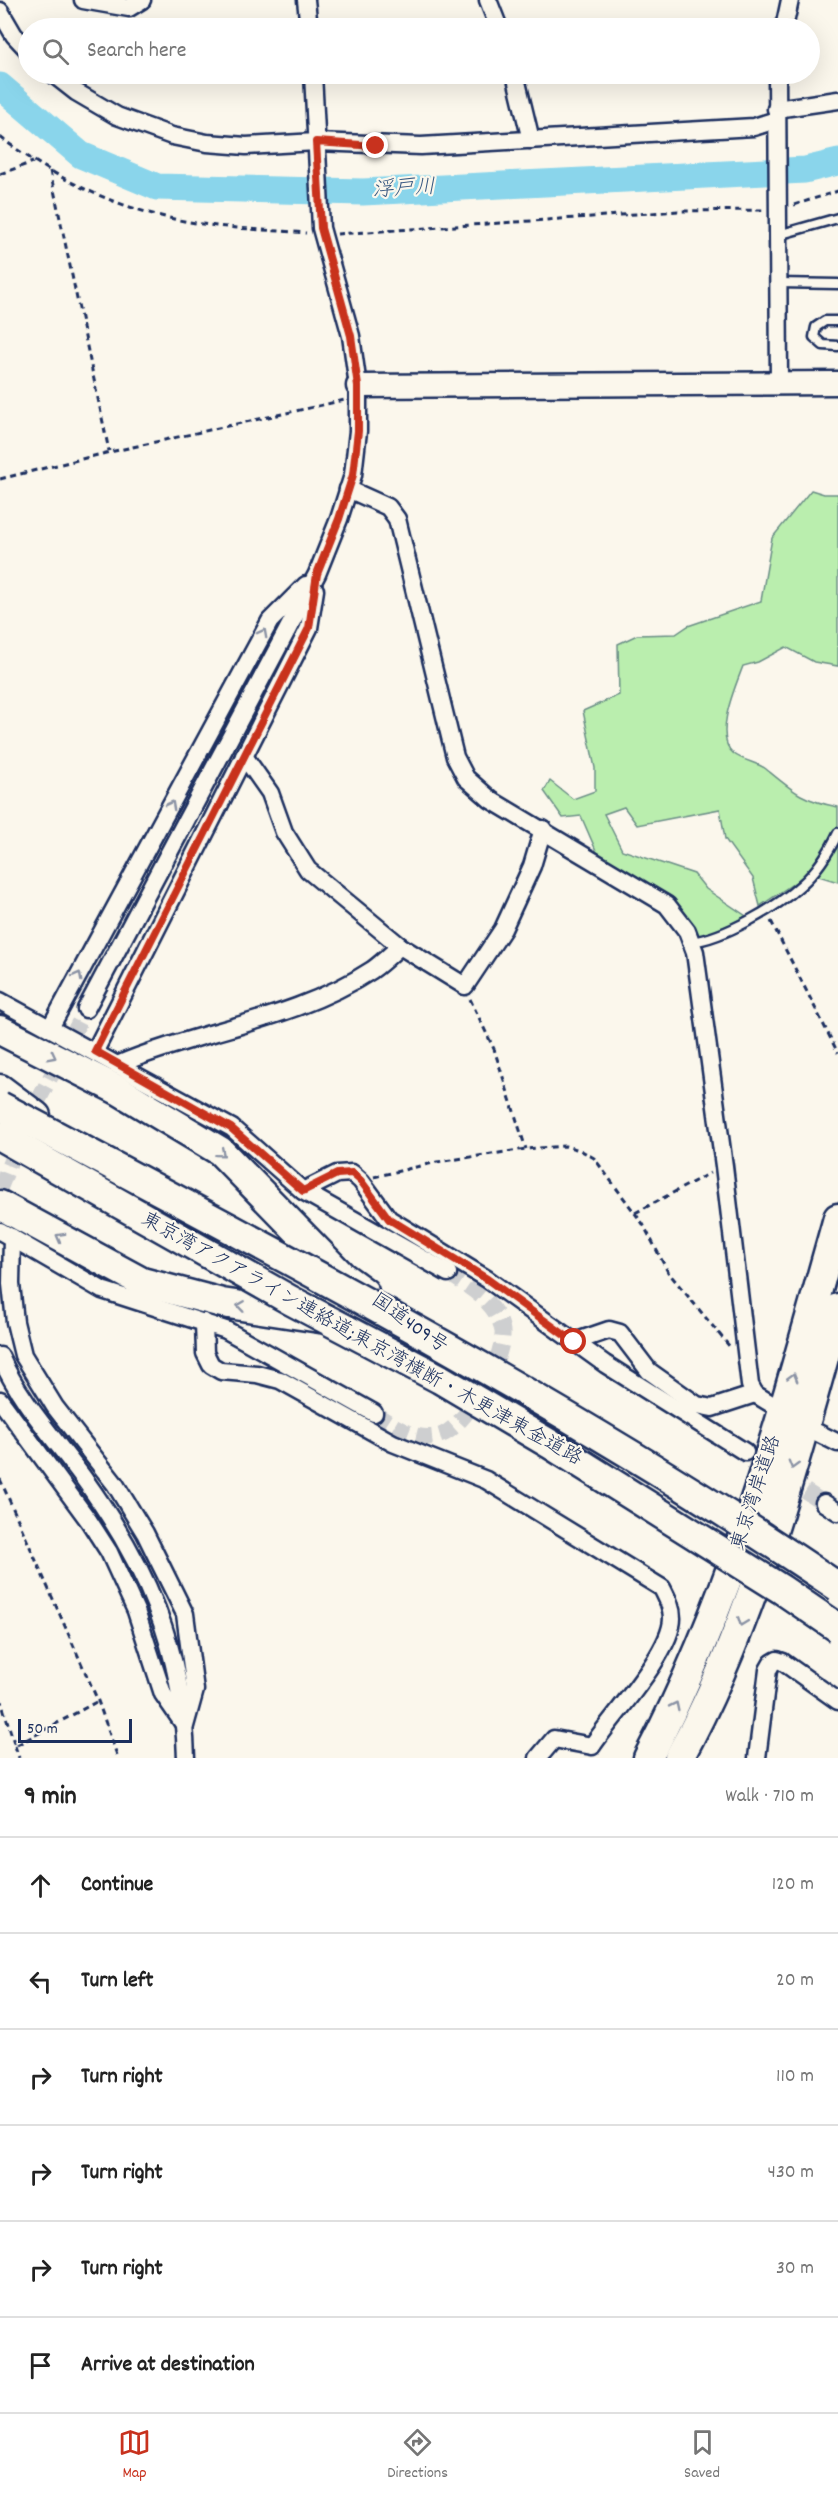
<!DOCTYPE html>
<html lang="en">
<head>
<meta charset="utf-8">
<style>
	body { margin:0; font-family:Dekko,"Klee One",sans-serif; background:#f6f6f6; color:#222 }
	.scale { position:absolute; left:18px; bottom:15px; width:114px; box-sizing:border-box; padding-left:6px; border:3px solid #1b2f5e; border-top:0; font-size:16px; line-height:21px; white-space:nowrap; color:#1b2f5e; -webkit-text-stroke:4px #fbf7ec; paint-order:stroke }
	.stop { position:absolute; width:18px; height:18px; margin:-14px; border:4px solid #c8321e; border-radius:50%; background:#fff }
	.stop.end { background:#c8321e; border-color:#fff; box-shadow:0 2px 6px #0008 }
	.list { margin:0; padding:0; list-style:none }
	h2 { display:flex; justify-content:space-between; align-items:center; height:78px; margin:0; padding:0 24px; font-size:26px }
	h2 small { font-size:20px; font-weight:400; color:#767676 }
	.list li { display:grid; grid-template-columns:39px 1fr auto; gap:18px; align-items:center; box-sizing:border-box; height:96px; padding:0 24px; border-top:2px solid #e0e0e0 }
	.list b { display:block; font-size:22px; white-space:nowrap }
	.list em { font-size:20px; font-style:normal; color:#767676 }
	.icon { flex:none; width:33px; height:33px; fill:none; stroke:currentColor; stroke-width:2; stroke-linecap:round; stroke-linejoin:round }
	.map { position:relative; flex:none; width:838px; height:1758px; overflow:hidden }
	.search { position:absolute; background:#fff; box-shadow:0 6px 24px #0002; left:18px; right:18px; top:18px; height:66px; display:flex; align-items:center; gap:15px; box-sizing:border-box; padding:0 21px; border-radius:33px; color:#767676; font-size:22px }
	.sheet { height:654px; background:#fff }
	nav { display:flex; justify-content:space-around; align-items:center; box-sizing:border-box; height:84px; border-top:2px solid #e0e0e0; background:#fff; font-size:16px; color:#767676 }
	nav a { display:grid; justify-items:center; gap:3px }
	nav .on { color:#c8321e }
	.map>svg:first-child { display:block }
	.green { fill:#baeeae; stroke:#6a8e86; stroke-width:1.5 }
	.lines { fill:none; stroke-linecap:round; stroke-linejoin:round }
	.river { stroke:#8ad5eb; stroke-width:27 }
	.street-tunnel { stroke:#cecfd0; stroke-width:16; stroke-dasharray:16 8; stroke-linecap:butt }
	.lane-casing { stroke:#1b2f5e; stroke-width:13 }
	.street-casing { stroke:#1b2f5e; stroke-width:21 }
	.secondary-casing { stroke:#1b2f5e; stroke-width:27 }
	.highway-casing { stroke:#1b2f5e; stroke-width:33 }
	.path { stroke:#1b2f5e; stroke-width:3; stroke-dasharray:6 4.5; stroke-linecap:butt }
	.lane { stroke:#fbf7ec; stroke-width:8 }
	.street { stroke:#fbf7ec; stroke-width:16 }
	.secondary { stroke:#fbf7ec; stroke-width:22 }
	.highway { stroke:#fbf7ec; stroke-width:28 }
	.highway-bridge-casing { stroke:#1b2f5e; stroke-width:33; stroke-linecap:butt }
	.highway-bridge { stroke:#fbf7ec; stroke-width:28 }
	.oneway { stroke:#8b93a5 }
	.route { stroke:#c8321e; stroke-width:8 }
	.labels { text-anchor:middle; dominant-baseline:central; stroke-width:4.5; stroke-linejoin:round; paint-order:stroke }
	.street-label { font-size:20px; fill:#1b2f5e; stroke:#fbf7ec }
	.water-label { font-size:21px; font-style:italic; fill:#375881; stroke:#fbf7ec }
</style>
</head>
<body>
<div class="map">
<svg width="838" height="1758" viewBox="0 0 838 1758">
	<rect width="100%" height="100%" fill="#fbf7ec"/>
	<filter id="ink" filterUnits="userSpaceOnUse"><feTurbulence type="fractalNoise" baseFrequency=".0167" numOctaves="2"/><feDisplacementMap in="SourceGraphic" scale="12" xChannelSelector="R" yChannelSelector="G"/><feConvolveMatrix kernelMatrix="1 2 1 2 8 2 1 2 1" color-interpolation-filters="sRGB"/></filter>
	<g filter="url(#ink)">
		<!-- green -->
		<path class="green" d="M811 490 824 494H838V666L814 662 786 647 758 662 743 666C736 685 713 736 733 753 742 761 757 762 766 769 794 792 802 800 838 807V882L809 873 760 906 753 878 725 839 720 809 637 825 624 807 604 814 622 850 694 874 706 889 746 916 706 938 696 935 598 855 581 816 563 818 544 791 550 781 573 799 595 791V768L583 711 619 695 618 644 637 635 676 634 688 626 761 601 772 538Z"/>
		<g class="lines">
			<!-- river -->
			<path class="river" d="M0 86 81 155 157 187 363 192 805 170 838 162"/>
			<!-- street-tunnel -->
			<g class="street-tunnel">
				<path d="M0 1188 24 1128 86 1009"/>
				<path d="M374 1413C394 1426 416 1443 441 1435 466 1427 508 1353 502 1328 495 1301 470 1288 448 1273"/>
				<path d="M745 1452 824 1503"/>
			</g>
			<!-- lane casing -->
			<g class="lane-casing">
				<g id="lane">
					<path d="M778 235 838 218"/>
					<path d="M778 283 838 284"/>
					<path d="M838 321H825L816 327 814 337 823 345 838 346"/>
					<path d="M691 942C724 938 776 908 801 885 817 871 829 852 838 833"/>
				</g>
			</g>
			<!-- street casing -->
			<g class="street-casing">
				<g id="street">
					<path d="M83 0 129 8 142 0"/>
					<path d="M306 0 309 28"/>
					<path d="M488 0 499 28"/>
					<path d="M0 11 14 35 28 50"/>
					<path d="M784 28 790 0"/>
					<path d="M53 74 76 92 117 116 172 136 207 143 246 146 316 142 421 146 754 127 776 120"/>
					<path d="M515 74 531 140"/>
					<path d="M777 74 779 382"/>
					<path d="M776 109 838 100"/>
					<path d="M348 489 388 507 397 519 455 757 466 778 491 800 667 905 687 931 695 952 724 1166 750 1385 755 1394 783 1411"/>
					<path d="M244 756 270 793 284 832 308 870 400 946 465 986 503 929 532 866 543 829"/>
					<path d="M0 1001 232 1128 303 1191 448 1273"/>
					<path d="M86 1009 317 574 339 519 353 475 358 431V386L351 336 321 228 313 74"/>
					<path d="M50 1028 270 621 306 585"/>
					<path d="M95 1051 309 628 315 590"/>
					<path d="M117 1065C200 1030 296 1020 372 970 382 963 391 954 400 946"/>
					<path d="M303 1191 337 1174 352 1173 361 1181 389 1219 487 1279 605 1364 745 1452"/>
					<path d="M0 1231 102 1290 226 1330 374 1413"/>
					<path d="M12 1237 11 1284 15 1322 23 1355 55 1407 115 1484 145 1533 185 1614 195 1690 185 1726"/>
					<path d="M204 1322 205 1353 211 1365 221 1371 257 1374 280 1380 393 1443 486 1480 662 1588C667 1598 672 1607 672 1618 672 1652 612 1716 592 1746L554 1739 538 1758"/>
					<path d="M574 1342 609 1330 620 1333 649 1371 697 1405 712 1408 755 1394"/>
					<path d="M0 1356C19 1400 54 1438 82 1476 146 1564 183 1648 186 1758"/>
					<path d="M0 1400 89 1521 109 1552 136 1611 163 1694 183 1723"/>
					<path d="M804 1426 838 1443"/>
					<path d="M824 1503 838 1512"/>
					<path d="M757 1758 768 1670 772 1663 777 1660 783 1662 838 1701"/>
				</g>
			</g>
			<!-- secondary casing -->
			<g class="secondary-casing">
				<path id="secondary" d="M358 386 838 383"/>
			</g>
			<!-- highway casing -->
			<g class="highway-casing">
				<g id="highway">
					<path d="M0 1030 120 1091 220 1151 342 1276 364 1292"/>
					<path d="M0 1089 36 1116"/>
					<path d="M0 1205 142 1282 222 1303 320 1318"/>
					<path d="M648 1758C738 1587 786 1402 838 1218"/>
					<path d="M679 1758C756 1617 794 1462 838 1308"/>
				</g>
			</g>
			<!-- path -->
			<g class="path">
				<path d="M0 137C58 181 123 212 196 223 232 229 270 230 306 233"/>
				<path d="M50 171 109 451"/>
				<path d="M0 174 33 162"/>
				<path d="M794 205 838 191"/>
				<path d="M337 234 680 211 764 210"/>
				<path d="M0 479 110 452 345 400"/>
				<path d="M771 921 838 1053"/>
				<path d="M470 999 494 1049 526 1149"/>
				<path d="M374 1177 437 1162 526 1149 565 1146 580 1150 594 1158 643 1224 668 1272 730 1347"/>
				<path d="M635 1213 710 1173"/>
				<path d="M0 1479 98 1701 118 1758"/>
				<path d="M0 1698 15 1746 98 1701"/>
				<path d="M15 1746 19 1758"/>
			</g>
			<!-- lane -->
			<use href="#lane" class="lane"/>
			<!-- street -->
			<use href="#street" class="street"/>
			<!-- secondary -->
			<use href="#secondary" class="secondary"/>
			<!-- highway -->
			<use href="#highway" class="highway"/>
			<!-- highway-bridge casing -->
			<g class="highway-bridge-casing">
				<g id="highway-bridge">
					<path d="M0 1106C285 1257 571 1406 838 1587"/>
					<path d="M0 1136 290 1300 440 1379 550 1444 781 1589 838 1628"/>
				</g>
			</g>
			<!-- highway-bridge -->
			<use href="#highway-bridge" class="highway-bridge"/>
		</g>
		<!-- one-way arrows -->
		<defs><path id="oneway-chevron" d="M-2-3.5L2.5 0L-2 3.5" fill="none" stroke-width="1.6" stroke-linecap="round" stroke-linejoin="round" transform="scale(1.5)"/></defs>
		<g class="oneway">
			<use href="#oneway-chevron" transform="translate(263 633) rotate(-62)"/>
			<use href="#oneway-chevron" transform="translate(171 805) rotate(-62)"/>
			<use href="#oneway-chevron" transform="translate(78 976) rotate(-62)"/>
			<use href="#oneway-chevron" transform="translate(52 1056) rotate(27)"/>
			<use href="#oneway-chevron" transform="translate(221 1153) rotate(40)"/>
			<use href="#oneway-chevron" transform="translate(60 1237) rotate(-151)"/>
			<use href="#oneway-chevron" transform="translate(241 1306) rotate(-172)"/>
			<use href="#oneway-chevron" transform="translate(793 1377) rotate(-74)"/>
			<use href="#oneway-chevron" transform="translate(793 1465) rotate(106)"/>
			<use href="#oneway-chevron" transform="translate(742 1622) rotate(111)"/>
			<use href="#oneway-chevron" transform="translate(675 1706) rotate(-64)"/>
		</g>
	</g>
	<g class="lines" filter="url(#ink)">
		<!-- route -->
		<path class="route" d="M376 146 316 142 321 228 351 336 358 386V431L353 475 339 519 317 574 309 628 95 1051 231 1128 303 1191 337 1174 352 1173 361 1181 389 1219 487 1279 574 1342"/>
	</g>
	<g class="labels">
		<!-- street labels -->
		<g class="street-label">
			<text transform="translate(409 1324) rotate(35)">国道409号</text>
			<text transform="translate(361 1340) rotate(29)">東京湾アクアライン連絡道;東京湾横断・木更津東金道路</text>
			<text transform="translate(757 1493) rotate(-72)">東京湾岸道路</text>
		</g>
		<!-- water labels -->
		<g class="water-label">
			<text transform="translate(404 190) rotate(-3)">浮戸川</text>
		</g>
	</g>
</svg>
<div class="scale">50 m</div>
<div class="stop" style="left:574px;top:1342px"></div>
<div class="stop end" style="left:376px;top:146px"></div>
<div class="search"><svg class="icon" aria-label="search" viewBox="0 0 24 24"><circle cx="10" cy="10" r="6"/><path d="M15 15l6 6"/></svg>Search here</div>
</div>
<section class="sheet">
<h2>9 min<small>Walk · 710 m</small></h2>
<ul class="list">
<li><svg class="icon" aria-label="ahead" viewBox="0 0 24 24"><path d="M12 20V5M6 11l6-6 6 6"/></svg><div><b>Continue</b></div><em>120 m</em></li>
<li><svg class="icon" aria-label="left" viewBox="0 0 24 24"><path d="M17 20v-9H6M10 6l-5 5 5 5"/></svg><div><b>Turn left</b></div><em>20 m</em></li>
<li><svg class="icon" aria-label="right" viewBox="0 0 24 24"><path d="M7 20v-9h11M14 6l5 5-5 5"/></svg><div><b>Turn right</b></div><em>110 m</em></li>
<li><svg class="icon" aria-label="right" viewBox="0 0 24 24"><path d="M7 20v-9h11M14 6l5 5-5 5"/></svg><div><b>Turn right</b></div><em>430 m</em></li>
<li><svg class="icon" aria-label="right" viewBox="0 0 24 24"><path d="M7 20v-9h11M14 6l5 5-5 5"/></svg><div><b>Turn right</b></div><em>30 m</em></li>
<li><svg class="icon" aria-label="arrive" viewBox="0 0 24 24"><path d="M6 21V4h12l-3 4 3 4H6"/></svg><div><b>Arrive at destination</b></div></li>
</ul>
</section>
<nav>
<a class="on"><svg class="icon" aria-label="map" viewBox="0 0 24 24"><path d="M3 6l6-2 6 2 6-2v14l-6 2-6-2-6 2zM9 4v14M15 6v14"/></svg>Map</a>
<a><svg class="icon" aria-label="directions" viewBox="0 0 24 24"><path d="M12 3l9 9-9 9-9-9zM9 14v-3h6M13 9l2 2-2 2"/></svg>Directions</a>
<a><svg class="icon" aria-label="saved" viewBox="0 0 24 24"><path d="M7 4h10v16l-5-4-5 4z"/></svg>Saved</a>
</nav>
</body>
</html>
